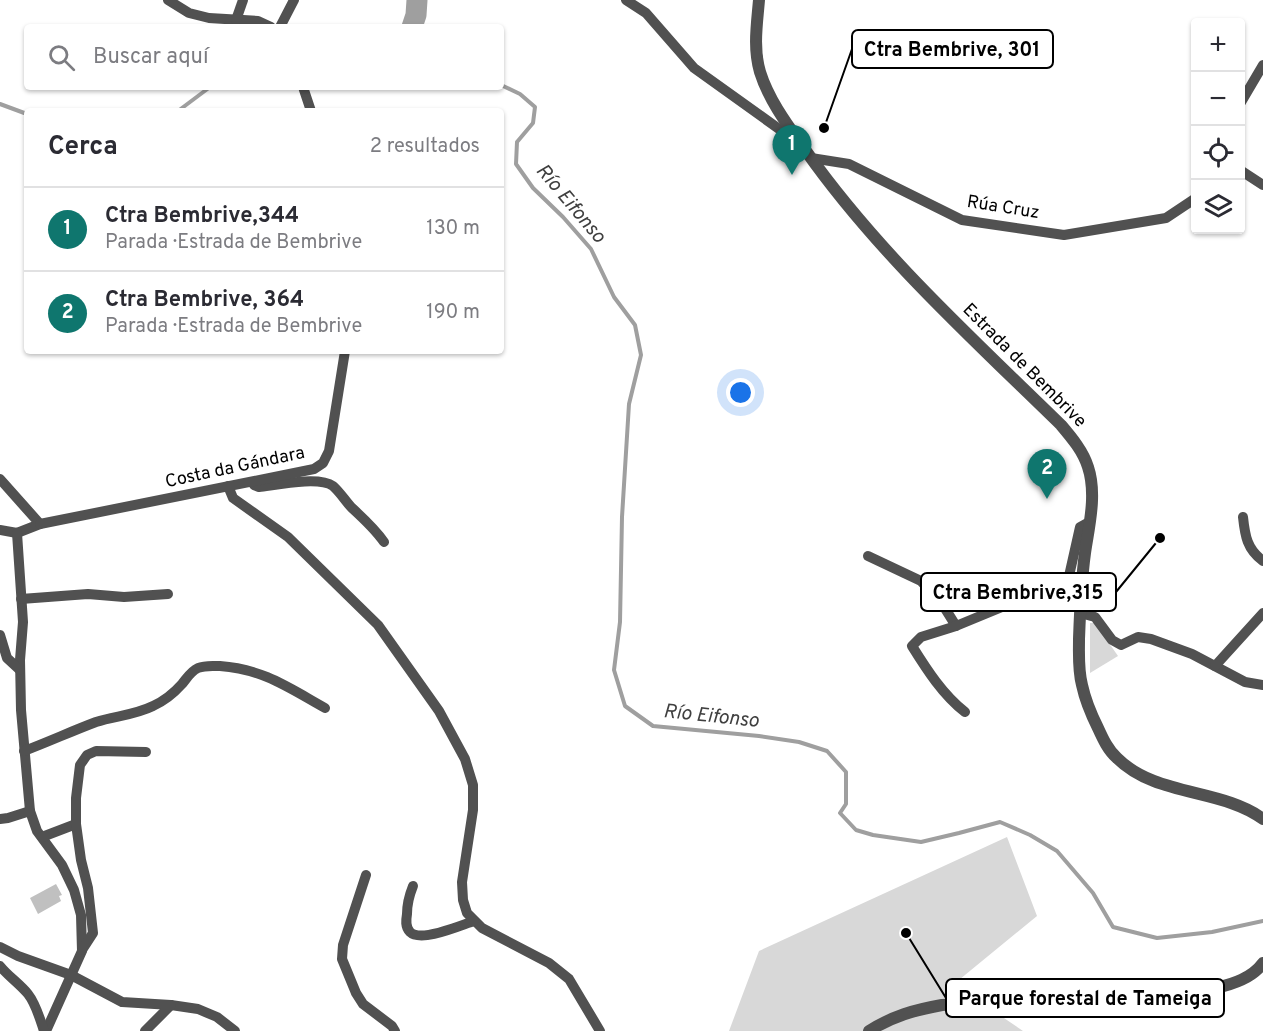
<!DOCTYPE html>
<html lang="es">
<head>
<meta charset="utf-8">
<style>
	body { margin:0; font-family:Overpass,sans-serif; background:#f2f2f3; color:#2b2b33 }
	.controls { position:absolute; right:18px; top:18px; display:grid; overflow:hidden; border-radius:6px; box-shadow:0 2px 4px #0004 }
	.controls button { width:54px; height:54px; display:grid; place-items:center; padding:0; border:0; border-bottom:2px solid #e1e1e2; background:#fff; color:#2b2b33; font:30px sans-serif }
	.you { position:absolute; left:741px; top:393px; width:21px; height:21px; margin:-15px; border:4px solid #fff; border-radius:50%; background:#1a73e8; box-shadow:0 0 0 9px #1a73e833 }
	.badge { display:grid; place-items:center; width:39px; height:39px; border-radius:50%; background:#0f766e; color:#fff; font-size:20px; font-weight:700 }
	.pin { position:absolute; translate:-50% -50px; filter:drop-shadow(0 2px 3px #0008) }
	.pin::after { content:''; position:absolute; top:32px; width:21px; height:18px; background:inherit; clip-path:polygon(0 0,100% 0,50% 100%) }
	.list { margin:0; padding:0; list-style:none }
	h2 { display:flex; justify-content:space-between; align-items:center; height:78px; margin:0; padding:0 24px; font-size:26px }
	h2 small { font-size:20px; font-weight:400; color:#7c7c81 }
	.list li { display:grid; grid-template-columns:39px 1fr auto; gap:18px; align-items:center; box-sizing:border-box; height:84px; padding:0 24px; border-top:2px solid #e1e1e2 }
	.list b { display:block; font-size:22px; white-space:nowrap }
	.list p { margin:0; font-size:20px; white-space:nowrap; color:#7c7c81 }
	.list em { font-size:20px; font-style:normal; color:#7c7c81 }
	.icon { flex:none; width:33px; height:33px; fill:none; stroke:currentColor; stroke-width:2; stroke-linecap:round; stroke-linejoin:round }
	.map { position:relative; flex:none; width:1263px; height:1031px; overflow:hidden }
	.search { position:absolute; background:#fff; box-shadow:0 2px 4px #0004; left:24px; top:24px; width:480px; height:66px; display:flex; align-items:center; gap:15px; box-sizing:border-box; padding:0 21px; border-radius:6px; color:#7c7c81; font-size:22px }
	.panel { position:absolute; background:#fff; box-shadow:0 2px 4px #0004; left:24px; top:108px; width:480px; height:246px; border-radius:6px }
	.map>svg:first-child { display:block }
	.green { fill:#d8d8d8 }
	.lines { fill:none; stroke-linecap:round; stroke-linejoin:round }
	.stream { stroke:#9f9f9f; stroke-width:4 }
	.river { stroke:#9f9f9f; stroke-width:21 }
	.building { fill:#c0c0c0 }
	.minor { stroke:#515151; stroke-width:10 }
	.tertiary { stroke:#515151; stroke-width:12 }
	.labels { text-anchor:middle; dominant-baseline:central; stroke-width:6; stroke-linejoin:round; paint-order:stroke }
	.street-label { font-size:18px; fill:#000; stroke:#fff }
	.water-label { font-size:20px; font-style:italic; fill:#404040; stroke:#fff }
	.leader { fill:none; stroke:#000; stroke-width:2 }
	.callout-dot { fill:#000; stroke:#fff; stroke-width:2 }
	.callout { fill:#fff; stroke:#000; stroke-width:2 }
	.callout-label { font-size:20px; text-anchor:middle; font-weight:bold; fill:#000 }
</style>
</head>
<body>
<div class="map">
<svg width="1263" height="1031" viewBox="0 0 1263 1031">
	<rect width="100%" height="100%" fill="#fff"/>
	<!-- green -->
	<g class="green">
		<path d="M1090 623H1095L1118 656 1090 673Z"/>
		<path d="M1007 837 1037 916 954 984 1023 1031H729L759 951Z"/>
	</g>
	<g class="lines">
		<!-- stream -->
		<g class="stream">
			<path d="M501 85 520 94 535 107 533 123 517 142 516 164 533 188 563 217 591 249 614 297 635 325 641 355 629 404 622 517 620 622 614 670 625 706 653 726 759 736 799 742 827 751 846 772V804L840 813 856 830 873 835 921 842 959 833 1000 822 1030 835 1057 851 1093 893 1113 927 1157 938 1212 932 1263 921"/>
			<path d="M0 104 27 114"/>
			<path d="M178 111 210 87"/>
		</g>
		<!-- river -->
		<path class="river" d="M412 27 416 15 417 0"/>
	</g>
	<!-- building -->
	<path class="building" d="M56 884 62 895 59 896 61 901 38 914 30 898Z"/>
	<g class="lines">
		<!-- minor -->
		<g class="minor">
			<path d="M168 0 189 13 209 18 258 21 271 27"/>
			<path d="M626 0 646 13 694 68 800 144"/>
			<path d="M236 20 243 0"/>
			<path d="M280 27 294 0"/>
			<path d="M303 87 311 111"/>
			<path d="M1240 104 1263 65"/>
			<path d="M811 158 849 164 962 220 1064 235 1166 218 1196 198"/>
			<path d="M1240 170 1263 185"/>
			<path d="M0 479 40 524 17 533 0 530"/>
			<path d="M254 485 259 487C276 485 319 476 333 486 340 492 346 502 352 508 364 519 375 529 384 542"/>
			<path d="M228 486 233 498 288 537 378 625 439 711 465 759 473 785V810L462 882 463 900 467 913 482 928 549 963 569 979 600 1031"/>
			<path d="M1243 517C1245 536 1247 549 1263 561"/>
			<path d="M40 524 314 469 323 463 329 451 345 351"/>
			<path d="M17 533 23 622 20 660 21 710 30 811 37 831 62 865 74 890 81 915 82 951 46 1031"/>
			<path d="M868 556 921 581 941 602 956 626"/>
			<path d="M21 599 88 594 124 597 168 594"/>
			<path d="M1080 613 1095 617 1112 640 1121 645 1138 637 1151 639 1192 654 1245 682 1263 685"/>
			<path d="M0 635 7 658 20 670"/>
			<path d="M1215 666 1263 613"/>
			<path d="M965 712C943 695 927 670 912 646L921 637 956 626 1055 585 1069 576 1080 527 1089 522"/>
			<path d="M24 751C48 742 72 731 96 722 115 716 135 715 153 706 164 701 174 693 182 684 187 678 191 671 198 668 205 665 212 666 220 666 263 669 289 688 325 708"/>
			<path d="M0 819 8 818 30 811"/>
			<path d="M42 837 76 824"/>
			<path d="M366 875 343 945 342 959 356 993 363 1004 392 1026 395 1031"/>
			<path d="M413 886C409 896 407 903 407 914 406 920 405 927 410 932 421 943 461 925 474 921"/>
			<path d="M0 947 18 956 71 975 122 1002 171 1005 198 1009 217 1017 235 1031"/>
			<path d="M82 950 93 933 88 888 81 860 76 824V798L80 765 87 755 96 751 146 752"/>
			<path d="M0 966C8 976 20 984 28 994 36 1004 40 1019 44 1031"/>
			<path d="M145 1031 171 1005"/>
		</g>
		<!-- tertiary -->
		<g class="tertiary">
			<path d="M759 0C757 24 753 48 760 72 769 101 789 127 806 151 878 253 972 338 1061 425 1072 438 1083 451 1088 467 1097 494 1089 526 1085 553 1081 582 1080 611 1079 639 1079 655 1078 670 1082 685 1085 699 1091 714 1098 728 1103 739 1108 750 1117 758 1156 797 1221 788 1263 819"/>
			<path d="M869 1031C893 1016 914 1010 942 1005L1216 988C1233 984 1252 978 1263 963"/>
		</g>
	</g>
	<g class="labels">
		<!-- street labels -->
		<g class="street-label">
			<text transform="translate(1003 208) rotate(9)">Rúa Cruz</text>
			<text transform="translate(1024 366) rotate(45)">Estrada de Bembrive</text>
			<text transform="translate(235 468) rotate(-12)">Costa da Gándara</text>
		</g>
		<!-- water labels -->
		<g class="water-label">
			<text transform="translate(570 204) rotate(50)">Río Eifonso</text>
			<text transform="translate(711 717) rotate(6)">Río Eifonso</text>
		</g>
	</g>
	<!-- callouts -->
	<path class="leader" d="M824 128L852 49M1160 538L1116 592M906 933L946 998"/>
	<g class="callout-dot">
		<circle cx="824" cy="128" r="6"/>
		<circle cx="1160" cy="538" r="6"/>
		<circle cx="906" cy="933" r="6"/>
	</g>
	<g class="callout">
		<rect x="852" y="30" width="201" height="38" rx="6"/>
		<rect x="921" y="573" width="195" height="38" rx="6"/>
		<rect x="946" y="979" width="278" height="38" rx="6"/>
	</g>
	<g class="callout-label">
		<text x="952" y="56">Ctra Bembrive, 301</text>
		<text x="1018" y="599">Ctra Bembrive,315</text>
		<text x="1085" y="1005">Parque forestal de Tameiga</text>
	</g>
</svg>
<div class="controls">
<button>+</button>
<button>−</button>
<button><svg class="icon" aria-label="locate" viewBox="0 0 24 24"><circle cx="12" cy="12" r="6"/><path d="M12 2v4M12 18v4M2 12h4M18 12h4"/></svg></button>
<button><svg class="icon" aria-label="layers" viewBox="0 0 24 24"><path d="M12 4l9 5-9 5-9-5zM3 14l9 5 9-5"/></svg></button>
</div>
<div class="you"></div>
<div class="pin badge" style="left:792px;top:175px">1</div>
<div class="pin badge" style="left:1047px;top:499px">2</div>
<div class="search"><svg class="icon" aria-label="search" viewBox="0 0 24 24"><circle cx="10" cy="10" r="6"/><path d="M15 15l6 6"/></svg>Buscar aquí</div>
<section class="panel">
<h2>Cerca<small>2 resultados</small></h2>
<ul class="list">
<li><span class="badge">1</span><div><b>Ctra Bembrive,344</b><p>Parada · Estrada de Bembrive</p></div><em>130 m</em></li>
<li><span class="badge">2</span><div><b>Ctra Bembrive, 364</b><p>Parada · Estrada de Bembrive</p></div><em>190 m</em></li>
</ul>
</section>
</div>
</body>
</html>
